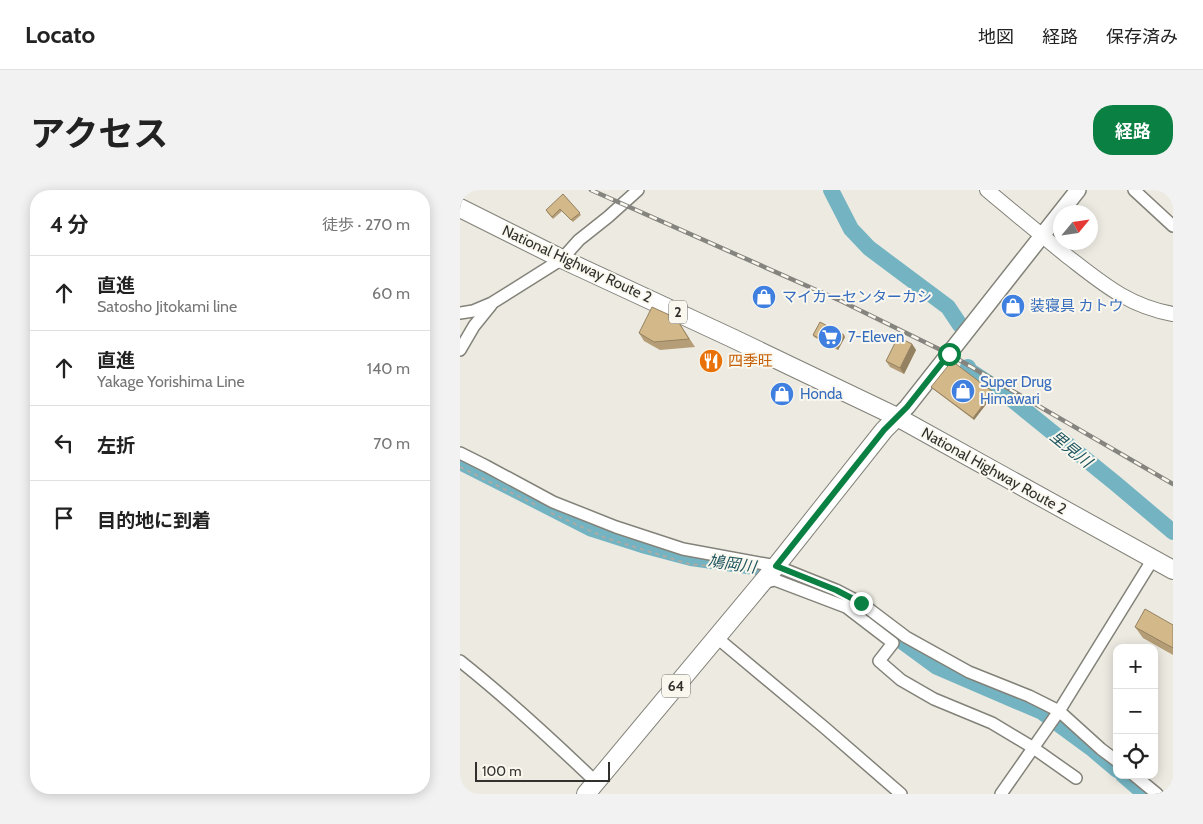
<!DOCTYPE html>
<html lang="ja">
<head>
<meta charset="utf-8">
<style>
	body { margin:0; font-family:Cabin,"Noto Sans JP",sans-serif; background:#f2f2f2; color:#222 }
	.controls { position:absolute; right:15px; bottom:15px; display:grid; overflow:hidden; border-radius:10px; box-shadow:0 2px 12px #0003 }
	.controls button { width:45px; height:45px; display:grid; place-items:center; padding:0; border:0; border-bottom:1px solid #e0e0e0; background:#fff; color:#222; font:25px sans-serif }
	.compass { position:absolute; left:593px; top:15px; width:45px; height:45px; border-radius:50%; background:#fff; box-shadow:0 2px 12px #0003; rotate:61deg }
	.scale { position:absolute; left:15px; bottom:12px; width:135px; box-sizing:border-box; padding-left:5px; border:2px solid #31302d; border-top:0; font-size:14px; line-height:18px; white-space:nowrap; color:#31302d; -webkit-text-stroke:4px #faf8ee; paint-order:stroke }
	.stop { position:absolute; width:15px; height:15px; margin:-11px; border:4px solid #0b8043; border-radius:50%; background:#fff }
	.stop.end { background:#0b8043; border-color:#fff; box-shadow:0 1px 5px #0008 }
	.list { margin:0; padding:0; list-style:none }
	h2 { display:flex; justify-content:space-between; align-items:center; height:65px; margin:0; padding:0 20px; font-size:21px }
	h2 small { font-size:16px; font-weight:400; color:#767676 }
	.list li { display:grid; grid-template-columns:32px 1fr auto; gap:15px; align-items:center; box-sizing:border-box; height:75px; padding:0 20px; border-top:1px solid #e0e0e0 }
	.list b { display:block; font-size:19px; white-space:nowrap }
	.list p { margin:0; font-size:16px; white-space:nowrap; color:#767676 }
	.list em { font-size:16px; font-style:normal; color:#767676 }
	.icon { flex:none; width:28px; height:28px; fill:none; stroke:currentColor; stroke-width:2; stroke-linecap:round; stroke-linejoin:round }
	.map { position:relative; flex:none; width:713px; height:604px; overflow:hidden; border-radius:20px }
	header { display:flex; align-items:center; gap:30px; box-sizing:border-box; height:70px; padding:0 25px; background:#fff; border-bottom:1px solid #e0e0e0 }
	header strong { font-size:24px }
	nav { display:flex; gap:28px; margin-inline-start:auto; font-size:18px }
	.intro { display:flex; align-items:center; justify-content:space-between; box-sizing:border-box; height:120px; padding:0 30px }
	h1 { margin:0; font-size:35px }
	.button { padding:12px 22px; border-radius:20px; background:#0b8043; color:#fff; font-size:18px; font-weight:700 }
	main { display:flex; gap:30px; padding:0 30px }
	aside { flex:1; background:#fff; border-radius:20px; box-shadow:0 2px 12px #0003 }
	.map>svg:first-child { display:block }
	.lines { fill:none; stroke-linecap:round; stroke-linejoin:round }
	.river { stroke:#74b4c2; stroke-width:16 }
	.minor-casing { stroke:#838279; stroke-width:14 }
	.tertiary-casing { stroke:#838279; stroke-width:16 }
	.secondary-casing { stroke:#838279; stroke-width:18 }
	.primary-casing { stroke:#838279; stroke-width:20 }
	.trunk-casing { stroke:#838279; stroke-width:20 }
	.path { stroke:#acaaa3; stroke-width:2; stroke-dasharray:4 4; stroke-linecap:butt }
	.minor { stroke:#fff; stroke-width:11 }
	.tertiary { stroke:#fff; stroke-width:14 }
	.secondary { stroke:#fff; stroke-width:15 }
	.primary { stroke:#fff; stroke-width:18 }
	.trunk { stroke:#fff; stroke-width:18 }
	.rail-casing { stroke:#85847e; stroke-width:4.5 }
	.rail { stroke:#faf8ee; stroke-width:2.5; stroke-dasharray:8; stroke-linecap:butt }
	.wall { fill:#b59e77 }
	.shaded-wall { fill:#948161 }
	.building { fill:#d3b88a; stroke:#948161 }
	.route { stroke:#0b8043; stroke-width:6 }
	.labels { text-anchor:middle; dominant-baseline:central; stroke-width:4; stroke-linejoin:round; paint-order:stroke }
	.shield { fill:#faf8ee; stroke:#6d6c67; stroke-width:1 }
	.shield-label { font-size:14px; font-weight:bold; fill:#31302d }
	.street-label { font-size:15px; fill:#31302d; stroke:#faf8ee }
	.shop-label { font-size:15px; fill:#366cbe; stroke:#faf8ee; text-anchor:start }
	.food-label { font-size:15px; fill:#c56008; stroke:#faf8ee; text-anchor:start }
	.water-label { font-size:16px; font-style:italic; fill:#1f5661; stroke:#faf8ee }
</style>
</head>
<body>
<header>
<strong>Locato</strong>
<nav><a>地図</a><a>経路</a><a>保存済み</a></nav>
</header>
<div class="intro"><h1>アクセス</h1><a class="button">経路</a></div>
<main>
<aside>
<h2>4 分<small>徒歩 · 270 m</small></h2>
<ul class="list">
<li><svg class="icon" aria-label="ahead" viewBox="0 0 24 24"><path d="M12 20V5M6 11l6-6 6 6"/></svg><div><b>直進</b><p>Satosho Jitokami line</p></div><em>60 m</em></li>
<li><svg class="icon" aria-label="ahead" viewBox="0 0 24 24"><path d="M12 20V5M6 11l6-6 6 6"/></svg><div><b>直進</b><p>Yakage Yorishima Line</p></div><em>140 m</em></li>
<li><svg class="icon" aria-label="left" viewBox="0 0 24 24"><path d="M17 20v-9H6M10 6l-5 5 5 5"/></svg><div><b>左折</b></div><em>70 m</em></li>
<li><svg class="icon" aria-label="arrive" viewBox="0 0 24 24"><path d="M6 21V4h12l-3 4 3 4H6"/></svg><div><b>目的地に到着</b></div></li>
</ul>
</aside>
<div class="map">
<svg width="713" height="604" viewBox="0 0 713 604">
	<rect width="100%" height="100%" fill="#eceae1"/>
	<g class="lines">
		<!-- river -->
		<g class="river">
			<path d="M371 0 391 39 409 58 488 117 500 135"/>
			<path d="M508 177 510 181 545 204 655 293 713 342"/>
			<path d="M0 272 132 339 182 355 231 368 302 378 355 400"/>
			<path d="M382 411 391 414 477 477 582 522 631 558 657 580"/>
			<path d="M663 585 685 604"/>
		</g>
		<!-- minor casing -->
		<g class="minor-casing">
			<g id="minor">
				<path d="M674 0 713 36"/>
				<path d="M0 123 13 121 32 113 102 69 119 50 148 27 178 0"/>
				<path d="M0 160 14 136 31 115"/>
				<path d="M0 263 26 276 93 312 156 337 223 359 316 376 376 400 401 413 446 447 509 482 569 506 599 521 641 559 657 571"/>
				<path d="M302 393 315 390 386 417 433 453 419 471 441 490 474 509 532 533 572 557 616 588"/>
				<path d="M256 447 365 538 441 604"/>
				<path d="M0 471C48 509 92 550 136 592"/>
				<path d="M674 585 697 604"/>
				<path d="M541 604 599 521 693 369"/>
			</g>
		</g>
		<!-- tertiary casing -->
		<g class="tertiary-casing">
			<path id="tertiary" d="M527 0C553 22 580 44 607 66 642 93 668 116 713 124"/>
		</g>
		<!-- secondary casing -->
		<g class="secondary-casing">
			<path id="secondary" d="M437 227 447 217 618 0"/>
		</g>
		<!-- primary casing -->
		<g class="primary-casing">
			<path id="primary" d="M126 604 316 376 424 240 437 227"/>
		</g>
		<!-- trunk casing -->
		<g class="trunk-casing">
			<path id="trunk" d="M0 18 102 69 272 148 437 227 713 380"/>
		</g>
		<!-- path -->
		<g class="path">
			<path d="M0 277 78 316"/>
			<path d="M91 323 146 348 229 374 262 377"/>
		</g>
		<!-- minor -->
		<use href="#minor" class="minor"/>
		<!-- tertiary -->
		<use href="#tertiary" class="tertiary"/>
		<!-- secondary -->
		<use href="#secondary" class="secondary"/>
		<!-- primary -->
		<use href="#primary" class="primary"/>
		<!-- trunk -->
		<use href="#trunk" class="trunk"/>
		<!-- rail casing -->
		<g class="rail-casing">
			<path id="rail" d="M131 0 381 111 489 164 713 294"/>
		</g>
		<!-- rail -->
		<use href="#rail" class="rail"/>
	</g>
	<!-- wall -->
	<g class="wall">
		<path d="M103 4 121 25 113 32 102 21 93 29 87 22Z"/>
		<path d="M216 128 235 157 200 160 184 151 179 143Z"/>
		<path d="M353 145 385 147 378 160 354 147Z"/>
		<path d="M452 154 456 160 444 184 430 177 426 171Z"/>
		<path d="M471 197 534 204 514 230 473 199Z"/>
		<path d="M713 435V465L683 448 675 437Z"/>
	</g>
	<!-- shaded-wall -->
	<g class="shaded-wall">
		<path d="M384 145 385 147 378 160 377 158Z"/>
		<path d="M452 154 456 160 444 184 440 178Z"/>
		<path d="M533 202 534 204 514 230 513 228Z"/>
	</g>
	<!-- building -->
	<g class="building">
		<path d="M103 4 120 23 111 30 100 19 92 27 86 20Z"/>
		<path d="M192 117 216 128 229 149 194 152 179 143Z"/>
		<path d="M360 132 384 145 377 158 353 145Z"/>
		<path d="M438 147 452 154 440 178 426 171Z"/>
		<path d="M492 171 533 202 513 228 471 197Z"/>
		<path d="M685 419 713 435V458L675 437Z"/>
	</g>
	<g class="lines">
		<!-- route -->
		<path class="route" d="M401 413 376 400 316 376 424 240 447 217 489 164"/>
	</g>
	<!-- icons -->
	<defs>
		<g id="shop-disc" transform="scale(1.25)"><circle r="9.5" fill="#3f7fe0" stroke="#faf8ee"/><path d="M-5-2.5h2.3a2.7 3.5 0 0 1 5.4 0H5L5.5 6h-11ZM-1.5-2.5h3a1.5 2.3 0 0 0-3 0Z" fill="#fff"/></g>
		<g id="supermarket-disc" transform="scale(1.25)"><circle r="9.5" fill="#3f7fe0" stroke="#faf8ee"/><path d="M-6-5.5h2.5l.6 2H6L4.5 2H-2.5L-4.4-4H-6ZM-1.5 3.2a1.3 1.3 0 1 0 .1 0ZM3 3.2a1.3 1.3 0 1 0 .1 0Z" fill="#fff"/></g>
		<g id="restaurant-disc" transform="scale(1.25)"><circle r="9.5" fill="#e8710a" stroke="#faf8ee"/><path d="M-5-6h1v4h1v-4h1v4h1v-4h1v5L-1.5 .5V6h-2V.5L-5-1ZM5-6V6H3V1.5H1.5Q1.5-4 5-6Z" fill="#fff"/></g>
	</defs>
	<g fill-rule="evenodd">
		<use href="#shop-disc" x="304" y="107"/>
		<use href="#shop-disc" x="553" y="116"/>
		<use href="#supermarket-disc" x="370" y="147"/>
		<use href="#restaurant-disc" x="251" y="171"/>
		<use href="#shop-disc" x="503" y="201"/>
		<use href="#shop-disc" x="322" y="204"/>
	</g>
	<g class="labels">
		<!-- shield labels -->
		<g class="shield">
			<rect x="209" y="110.5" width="18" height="23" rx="4"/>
			<rect x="202" y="484.5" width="28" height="23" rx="4"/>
		</g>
		<g class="shield-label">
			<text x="218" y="122">2</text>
			<text x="216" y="496">64</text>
		</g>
		<!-- street labels -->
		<g class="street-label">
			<text transform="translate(117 74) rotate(25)">National Highway Route 2</text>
			<text transform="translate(534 281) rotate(29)">National Highway Route 2</text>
		</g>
		<!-- shop labels -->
		<g class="shop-label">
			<text x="322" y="107">マイカーセンターカシ</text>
			<text x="570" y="116">装寝具 カトウ</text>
			<text x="388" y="147">7-Eleven</text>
			<text x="520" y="192">Super Drug<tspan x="520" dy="17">Himawari</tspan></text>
			<text x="340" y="204">Honda</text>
		</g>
		<!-- food labels -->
		<g class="food-label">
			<text x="268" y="171">四季旺</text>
		</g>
		<!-- water labels -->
		<g class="water-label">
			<text transform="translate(611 259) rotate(39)">里見川</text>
			<text transform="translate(272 374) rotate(8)">鳩岡川</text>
		</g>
	</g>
</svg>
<div class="controls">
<button>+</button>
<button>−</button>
<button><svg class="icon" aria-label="locate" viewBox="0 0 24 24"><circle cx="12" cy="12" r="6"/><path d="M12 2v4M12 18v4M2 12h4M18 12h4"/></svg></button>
</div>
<svg class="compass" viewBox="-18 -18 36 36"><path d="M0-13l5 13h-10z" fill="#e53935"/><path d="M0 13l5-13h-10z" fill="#767676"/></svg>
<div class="scale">100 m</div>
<div class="stop" style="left:489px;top:164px"></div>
<div class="stop end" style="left:401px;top:413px"></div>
</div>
</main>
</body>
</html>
